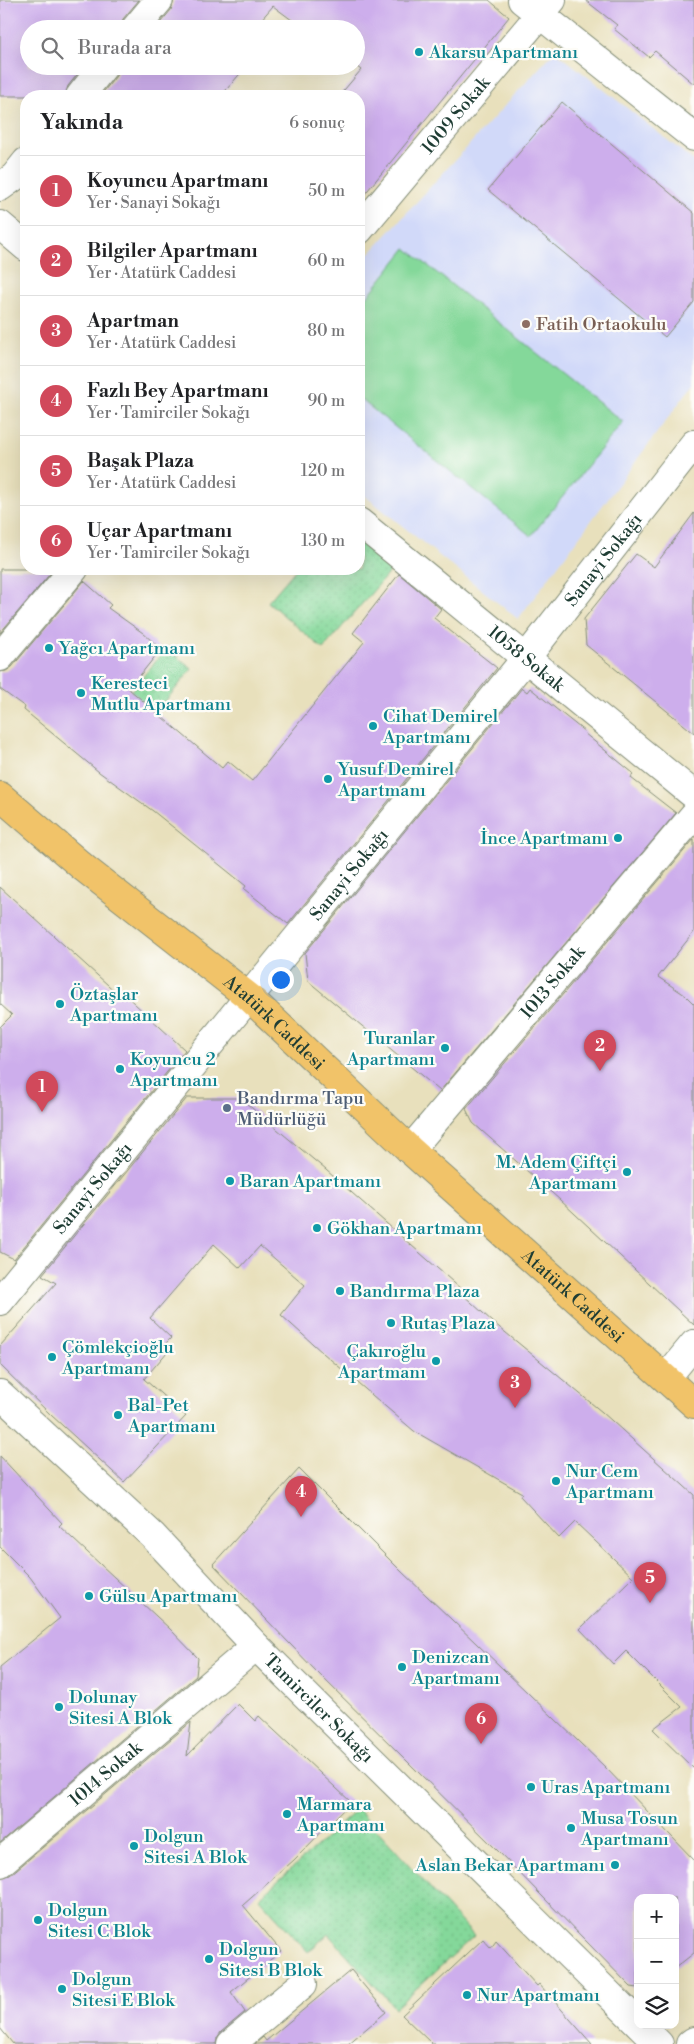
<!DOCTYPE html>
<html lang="tr">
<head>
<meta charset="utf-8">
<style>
	body { margin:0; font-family:"Libre Bodoni",serif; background:#f6f6f6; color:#202124 }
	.controls { position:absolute; right:15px; bottom:15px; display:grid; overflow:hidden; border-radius:10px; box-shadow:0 5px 20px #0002 }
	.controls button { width:45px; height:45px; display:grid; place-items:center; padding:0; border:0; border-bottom:1px solid #e0e0e0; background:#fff; color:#202124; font:25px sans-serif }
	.you { position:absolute; left:280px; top:979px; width:18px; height:18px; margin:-12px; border:4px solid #fff; border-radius:50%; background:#1a73e8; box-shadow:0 0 0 8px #1a73e833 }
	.badge { display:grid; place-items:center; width:32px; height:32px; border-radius:50%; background:#d1495b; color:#fff; font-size:16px; font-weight:700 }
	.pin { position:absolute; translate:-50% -41px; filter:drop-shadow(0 1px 2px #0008) }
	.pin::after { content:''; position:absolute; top:26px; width:18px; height:15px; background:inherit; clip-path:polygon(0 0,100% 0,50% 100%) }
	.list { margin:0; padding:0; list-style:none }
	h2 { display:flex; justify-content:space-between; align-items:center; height:65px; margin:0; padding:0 20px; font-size:21px }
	h2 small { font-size:16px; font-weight:400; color:#757577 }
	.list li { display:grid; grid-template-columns:32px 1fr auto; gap:15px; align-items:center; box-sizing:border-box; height:70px; padding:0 20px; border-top:1px solid #e0e0e0 }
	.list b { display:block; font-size:19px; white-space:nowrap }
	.list p { margin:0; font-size:16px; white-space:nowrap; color:#757577 }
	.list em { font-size:16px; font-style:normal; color:#757577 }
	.icon { flex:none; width:28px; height:28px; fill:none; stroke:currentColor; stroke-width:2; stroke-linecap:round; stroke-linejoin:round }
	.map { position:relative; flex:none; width:694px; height:2044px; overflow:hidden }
	.search { position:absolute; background:#fff; box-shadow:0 5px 20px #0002; left:20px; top:20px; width:345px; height:55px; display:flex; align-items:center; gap:12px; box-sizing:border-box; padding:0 18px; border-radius:28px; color:#757577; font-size:19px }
	.panel { position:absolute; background:#fff; box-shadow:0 5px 20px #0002; left:20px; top:90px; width:345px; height:485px; border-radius:20px }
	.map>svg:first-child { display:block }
	.built { fill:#d1d9f9 }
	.grass { fill:url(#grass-dots); stroke:#528a67 }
	.garden { fill:#84d89a; stroke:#528a67 }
	.building { fill:#cdaeec }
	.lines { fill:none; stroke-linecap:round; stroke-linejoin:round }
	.minor-casing { stroke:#848e78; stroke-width:30 }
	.major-casing { stroke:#848e78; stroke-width:30 }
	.minor { stroke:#fff; stroke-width:28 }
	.major { stroke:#f1c369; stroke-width:28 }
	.culture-dot { fill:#0f9aa8; stroke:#fdfcf7; stroke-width:2 }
	.education-dot { fill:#8d6e63; stroke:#fdfcf7; stroke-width:2 }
	.service-dot { fill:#5c6f8a; stroke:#fdfcf7; stroke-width:2 }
	.labels { text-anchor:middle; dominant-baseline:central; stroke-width:4.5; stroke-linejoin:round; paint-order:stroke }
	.culture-label { font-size:18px; fill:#0d838f; stroke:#fdfcf7; text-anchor:start }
	.street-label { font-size:18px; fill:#1f3d34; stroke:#fdfcf7 }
	.education-label { font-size:18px; fill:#785e54; stroke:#fdfcf7; text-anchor:start }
	.service-label { font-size:18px; fill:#4e5e75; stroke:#fdfcf7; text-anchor:start }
</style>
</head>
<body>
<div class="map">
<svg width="694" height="2044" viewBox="0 0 694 2044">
	<defs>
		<pattern id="grass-dots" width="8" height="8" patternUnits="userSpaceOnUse" patternTransform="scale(1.25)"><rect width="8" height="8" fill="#84d89a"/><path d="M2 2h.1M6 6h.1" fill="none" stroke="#72ba85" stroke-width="1.8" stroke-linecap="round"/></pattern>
	</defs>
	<rect width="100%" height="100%" fill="#fdfcf7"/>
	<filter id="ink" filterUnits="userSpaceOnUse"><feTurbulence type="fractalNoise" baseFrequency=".02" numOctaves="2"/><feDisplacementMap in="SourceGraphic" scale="10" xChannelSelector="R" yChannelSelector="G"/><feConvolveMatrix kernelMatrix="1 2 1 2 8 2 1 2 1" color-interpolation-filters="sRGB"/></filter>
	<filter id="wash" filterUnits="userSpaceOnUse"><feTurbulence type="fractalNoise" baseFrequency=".0096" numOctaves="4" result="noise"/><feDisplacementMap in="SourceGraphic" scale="20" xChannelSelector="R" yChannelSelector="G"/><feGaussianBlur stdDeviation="1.12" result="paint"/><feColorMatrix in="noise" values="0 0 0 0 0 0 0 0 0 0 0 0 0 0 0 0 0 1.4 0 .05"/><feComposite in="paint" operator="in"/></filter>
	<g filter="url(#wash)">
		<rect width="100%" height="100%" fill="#e8e0bc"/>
		<!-- built -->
		<path class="built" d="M555 51 694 161V383L518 619 359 491V265Z"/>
		<!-- grass -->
		<g class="grass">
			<path d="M359 539 393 568 323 649 268 602 296 569H359Z"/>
			<path d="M167 648 192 669 108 770 82 749Z"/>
			<path d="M358 1809 474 1936 395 2008 328 1934 308 1952 259 1898Z"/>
		</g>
		<!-- garden -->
		<path class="garden" d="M406 248 623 422 531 536 359 398V307Z"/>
		<g id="blocks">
			<!-- building -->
			<g class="building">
				<path d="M0 0H139L123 19 120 29H29V66H84L68 86 65 96H0Z"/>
				<path d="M174 0H489L509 17 359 201V96H339L361 70 356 66V29H304L273 6 253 29H155L171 10Z"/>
				<path d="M585 0H694V84L655 51 649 57 614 29 617 25Z"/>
				<path d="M119 66H241L244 69 221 96H100L116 76Z"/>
				<path d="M562 102 694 213V302L665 337 488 190Z"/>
				<path d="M694 513V733L586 645 584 619 636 554 654 567Z"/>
				<path d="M0 569H54L0 633Z"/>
				<path d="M399 574 441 609 434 618 497 668 288 924 244 889 246 886 153 811 99 772 24 710 25 707 0 689V672L6 671 12 667 84 581 111 605 108 608 143 633 161 649 129 689 222 768 228 761 252 781 364 642 353 633Z"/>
				<path d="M522 688 527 692 530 688 585 732 584 733 633 773 631 778 676 813 440 1091 308 981 305 953Z"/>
				<path d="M694 839V932L658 977 685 995 694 1004V1325L560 1200 473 1123 466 1109Z"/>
				<path d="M0 887 119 995 122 992 185 1050 14 1259 0 1252V1027L12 1015 0 1004Z"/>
				<path d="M187 1098H240L326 1170 462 1290 460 1292 494 1323 602 1412 694 1495V1769L653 1729 682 1707 626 1651 613 1664 580 1629 633 1577 575 1522 559 1538 520 1496 522 1493 414 1431 323 1353 281 1315 305 1285 260 1246 240 1268 214 1244 150 1318 171 1338 162 1347 168 1351 144 1379 186 1416 124 1482 51 1415 0 1365V1346L56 1283 42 1275Z"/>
				<path d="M0 1456 62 1523 59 1526 170 1629 198 1658 196 1676 0 1843V1667L60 1618 30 1577 0 1547Z"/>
				<path d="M299 1469 401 1571 605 1767 694 1860V1953L675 1968V1898H638V1988L631 1987 497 1850 316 1671 213 1564Z"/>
				<path d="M238 1704 255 1721 259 1716 351 1802 294 1860 243 1905 281 1951 231 1992 245 2012 221 2032 217 2038 216 2044H13L0 2028V1878L10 1875 191 1722 187 1756Z"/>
				<path d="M483 1939 491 1948 496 1941 537 1986 539 1984 592 2044H432L402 2015Z"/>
				<path d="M351 1970 386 2012 348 2044H255L263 2037 266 2041Z"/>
			</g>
		</g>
	</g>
	<g filter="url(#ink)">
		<use href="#blocks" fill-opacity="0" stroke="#848e78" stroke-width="1"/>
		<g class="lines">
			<!-- minor casing -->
			<g class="minor-casing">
				<g id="minor">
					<path d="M522 0 694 137"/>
					<path d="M135 29 159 0"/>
					<path d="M80 96 104 66"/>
					<path d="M0 187 14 177 26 162"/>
					<path d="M0 225 26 247"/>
					<path id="s1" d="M359 230 552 0"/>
					<path id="s2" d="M359 522 694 795"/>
					<path d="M0 657 74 569"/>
					<path id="s3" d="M410 1150 694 815"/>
					<path id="s4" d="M0 1301 526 658 694 444"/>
					<path d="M666 1378 694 1344"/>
					<path id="s5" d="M0 1394 153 1536 256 1646 638 2023"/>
					<path id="s6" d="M0 1863 256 1646"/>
					<path d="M640 2025 659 2044"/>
					<path d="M231 2044 303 1984"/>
					<path d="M690 2044 694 2041"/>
				</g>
			</g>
			<!-- major casing -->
			<g class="major-casing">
				<g id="major">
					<path id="s7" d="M0 796 84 868 249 997 410 1150 694 1404"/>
				</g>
			</g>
			<!-- minor -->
			<use href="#minor" class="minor"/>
			<!-- major -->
			<use href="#major" class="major"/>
		</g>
	</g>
	<!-- markers -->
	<g class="culture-dot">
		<circle cx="419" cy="52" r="5"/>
		<circle cx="49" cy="648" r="5"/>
		<circle cx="81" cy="693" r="5"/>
		<circle cx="373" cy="726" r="5"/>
		<circle cx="328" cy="779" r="5"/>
		<circle cx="618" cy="838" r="5"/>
		<circle cx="60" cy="1004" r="5"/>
		<circle cx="445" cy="1048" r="5"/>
		<circle cx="120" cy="1069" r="5"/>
		<circle cx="627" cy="1172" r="5"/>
		<circle cx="230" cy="1181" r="5"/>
		<circle cx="317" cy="1228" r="5"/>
		<circle cx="340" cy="1291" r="5"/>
		<circle cx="391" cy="1323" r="5"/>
		<circle cx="52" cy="1357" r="5"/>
		<circle cx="436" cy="1361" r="5"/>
		<circle cx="118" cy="1415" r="5"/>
		<circle cx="556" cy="1481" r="5"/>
		<circle cx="89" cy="1596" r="5"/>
		<circle cx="402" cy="1667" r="5"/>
		<circle cx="59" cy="1707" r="5"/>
		<circle cx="531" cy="1787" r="5"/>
		<circle cx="287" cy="1814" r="5"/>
		<circle cx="571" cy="1828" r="5"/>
		<circle cx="134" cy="1846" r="5"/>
		<circle cx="615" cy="1865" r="5"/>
		<circle cx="38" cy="1920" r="5"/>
		<circle cx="209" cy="1959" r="5"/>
		<circle cx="62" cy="1989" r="5"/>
		<circle cx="467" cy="1995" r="5"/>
	</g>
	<circle class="education-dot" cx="526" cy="324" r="5"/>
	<circle class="service-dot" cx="227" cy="1108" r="5"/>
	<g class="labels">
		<!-- culture labels -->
		<g class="culture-label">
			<text x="429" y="52">Akarsu Apartmanı</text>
			<text x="59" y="648">Yağcı Apartmanı</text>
			<text x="91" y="683">Keresteci<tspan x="91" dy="21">Mutlu Apartmanı</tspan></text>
			<text x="383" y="716">Cihat Demirel<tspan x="383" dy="21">Apartmanı</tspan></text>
			<text x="338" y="769">Yusuf Demirel<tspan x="338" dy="21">Apartmanı</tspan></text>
			<text x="608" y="838" text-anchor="end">İnce Apartmanı</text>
			<text x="70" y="994">Öztaşlar<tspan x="70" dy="21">Apartmanı</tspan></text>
			<text x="435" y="1038" text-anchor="end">Turanlar<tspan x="435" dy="21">Apartmanı</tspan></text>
			<text x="130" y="1059">Koyuncu 2<tspan x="130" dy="21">Apartmanı</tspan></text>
			<text x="617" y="1162" text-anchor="end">M. Adem Çiftçi<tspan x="617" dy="21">Apartmanı</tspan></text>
			<text x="240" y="1181">Baran Apartmanı</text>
			<text x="327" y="1228">Gökhan Apartmanı</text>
			<text x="350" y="1291">Bandırma Plaza</text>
			<text x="401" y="1323">Rutaş Plaza</text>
			<text x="62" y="1347">Çömlekçioğlu<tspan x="62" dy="21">Apartmanı</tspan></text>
			<text x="426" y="1351" text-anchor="end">Çakıroğlu<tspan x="426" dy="21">Apartmanı</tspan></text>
			<text x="128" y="1405">Bal-Pet<tspan x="128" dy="21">Apartmanı</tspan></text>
			<text x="566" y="1471">Nur Cem<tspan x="566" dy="21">Apartmanı</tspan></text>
			<text x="99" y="1596">Gülsu Apartmanı</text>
			<text x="412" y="1657">Denizcan<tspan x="412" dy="21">Apartmanı</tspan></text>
			<text x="69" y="1697">Dolunay<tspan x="69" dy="21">Sitesi A Blok</tspan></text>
			<text x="541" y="1787">Uras Apartmanı</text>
			<text x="297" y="1804">Marmara<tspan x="297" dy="21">Apartmanı</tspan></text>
			<text x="581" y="1818">Musa Tosun<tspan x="581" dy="21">Apartmanı</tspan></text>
			<text x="144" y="1836">Dolgun<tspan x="144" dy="21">Sitesi A Blok</tspan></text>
			<text x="605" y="1865" text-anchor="end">Aslan Bekar Apartmanı</text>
			<text x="48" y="1910">Dolgun<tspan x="48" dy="21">Sitesi C Blok</tspan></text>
			<text x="219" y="1949">Dolgun<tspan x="219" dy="21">Sitesi B Blok</tspan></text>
			<text x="72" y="1979">Dolgun<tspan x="72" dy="21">Sitesi E Blok</tspan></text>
			<text x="477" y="1995">Nur Apartmanı</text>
		</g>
		<!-- street labels -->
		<g class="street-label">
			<text stroke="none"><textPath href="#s1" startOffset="150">1009 Sokak</textPath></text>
			<text stroke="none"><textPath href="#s4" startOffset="956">Sanayi Sokağı</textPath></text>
			<text stroke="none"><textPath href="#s2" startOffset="216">1058 Sokak</textPath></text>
			<text stroke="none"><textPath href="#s4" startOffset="551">Sanayi Sokağı</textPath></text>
			<text stroke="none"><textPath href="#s3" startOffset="220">1013 Sokak</textPath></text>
			<text stroke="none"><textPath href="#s7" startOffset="356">Atatürk Caddesi</textPath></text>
			<text stroke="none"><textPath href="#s4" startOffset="146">Sanayi Sokağı</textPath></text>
			<text stroke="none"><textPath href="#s7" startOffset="761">Atatürk Caddesi</textPath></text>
			<text stroke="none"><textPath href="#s5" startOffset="448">Tamirciler Sokağı</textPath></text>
			<text stroke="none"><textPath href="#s6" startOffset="138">1014 Sokak</textPath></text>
		</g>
		<!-- education labels -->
		<g class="education-label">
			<text x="536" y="324">Fatih Ortaokulu</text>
		</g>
		<!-- service labels -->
		<g class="service-label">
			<text x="237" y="1098">Bandırma Tapu<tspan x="237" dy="21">Müdürlüğü</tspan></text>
		</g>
	</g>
</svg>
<div class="controls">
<button>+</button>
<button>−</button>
<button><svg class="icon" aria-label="layers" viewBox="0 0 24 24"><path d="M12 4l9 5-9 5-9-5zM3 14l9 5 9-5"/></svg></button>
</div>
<div class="you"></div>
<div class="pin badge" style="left:42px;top:1112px">1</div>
<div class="pin badge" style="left:600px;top:1071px">2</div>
<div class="pin badge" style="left:515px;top:1408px">3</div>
<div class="pin badge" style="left:301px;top:1517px">4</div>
<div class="pin badge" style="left:650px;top:1603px">5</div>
<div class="pin badge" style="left:481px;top:1744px">6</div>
<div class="search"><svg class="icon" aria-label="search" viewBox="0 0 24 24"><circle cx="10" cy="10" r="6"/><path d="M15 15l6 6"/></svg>Burada ara</div>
<section class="panel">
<h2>Yakında<small>6 sonuç</small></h2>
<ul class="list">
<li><span class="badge">1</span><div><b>Koyuncu Apartmanı</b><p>Yer · Sanayi Sokağı</p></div><em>50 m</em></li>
<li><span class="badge">2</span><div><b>Bilgiler Apartmanı</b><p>Yer · Atatürk Caddesi</p></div><em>60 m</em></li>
<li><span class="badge">3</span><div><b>Apartman</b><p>Yer · Atatürk Caddesi</p></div><em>80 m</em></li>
<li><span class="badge">4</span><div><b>Fazlı Bey Apartmanı</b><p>Yer · Tamirciler Sokağı</p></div><em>90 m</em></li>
<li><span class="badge">5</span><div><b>Başak Plaza</b><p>Yer · Atatürk Caddesi</p></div><em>120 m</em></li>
<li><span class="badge">6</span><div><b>Uçar Apartmanı</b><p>Yer · Tamirciler Sokağı</p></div><em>130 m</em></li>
</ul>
</section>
</div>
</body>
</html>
